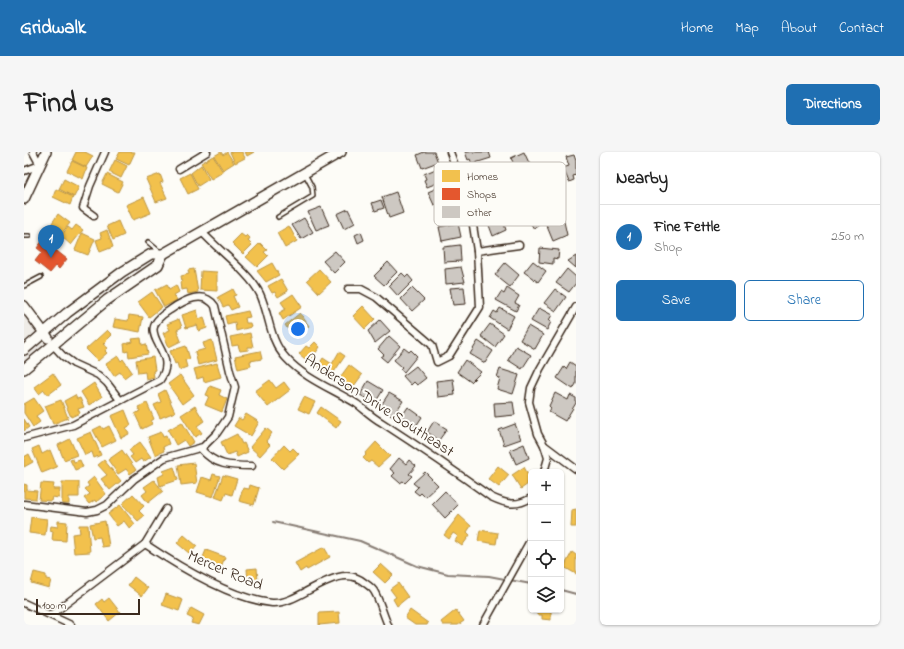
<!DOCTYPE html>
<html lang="en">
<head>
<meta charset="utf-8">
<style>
	body { margin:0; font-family:"Indie Flower",sans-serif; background:#f6f6f6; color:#222 }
	.controls { position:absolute; right:12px; bottom:12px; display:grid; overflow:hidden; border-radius:6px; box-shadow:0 1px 3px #0004 }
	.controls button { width:36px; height:36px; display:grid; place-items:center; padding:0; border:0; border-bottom:1px solid #e0e0e0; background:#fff; color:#222; font:20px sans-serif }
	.scale { position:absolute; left:12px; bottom:10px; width:104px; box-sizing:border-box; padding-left:4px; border:2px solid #3b2a1e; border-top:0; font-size:11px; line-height:14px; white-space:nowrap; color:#3b2a1e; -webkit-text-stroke:3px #fdfcf7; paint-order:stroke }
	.you { position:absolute; left:274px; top:177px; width:14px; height:14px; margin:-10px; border:3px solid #fff; border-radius:50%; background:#1a73e8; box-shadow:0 0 0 6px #1a73e833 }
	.badge { display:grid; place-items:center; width:26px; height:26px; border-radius:50%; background:#1f6fb2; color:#fff; font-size:13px; font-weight:700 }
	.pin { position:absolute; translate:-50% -33px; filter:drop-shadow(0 1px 2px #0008) }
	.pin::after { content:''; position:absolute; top:21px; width:14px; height:12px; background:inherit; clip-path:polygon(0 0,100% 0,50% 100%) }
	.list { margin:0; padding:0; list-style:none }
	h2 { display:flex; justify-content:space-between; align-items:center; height:52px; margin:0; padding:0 16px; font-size:17px }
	h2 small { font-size:13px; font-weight:400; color:#767676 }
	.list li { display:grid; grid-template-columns:26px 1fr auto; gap:12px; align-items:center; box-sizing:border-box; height:64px; padding:0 16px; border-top:1px solid #e0e0e0 }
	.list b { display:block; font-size:15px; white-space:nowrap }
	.list p { margin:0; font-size:13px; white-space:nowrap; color:#767676 }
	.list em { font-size:13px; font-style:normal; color:#767676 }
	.actions { display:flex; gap:8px; padding:12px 16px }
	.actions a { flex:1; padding:9px 0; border:1px solid #1f6fb2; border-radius:6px; text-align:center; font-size:14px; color:#1f6fb2 }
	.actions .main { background:#1f6fb2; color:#fff }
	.icon { flex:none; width:22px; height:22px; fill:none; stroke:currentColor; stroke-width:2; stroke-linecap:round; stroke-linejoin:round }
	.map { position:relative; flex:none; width:552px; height:473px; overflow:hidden; border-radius:6px }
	header { display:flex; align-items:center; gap:24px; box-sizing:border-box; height:56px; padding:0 20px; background:#1f6fb2; color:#fff }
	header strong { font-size:19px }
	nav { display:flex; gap:22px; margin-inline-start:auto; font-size:14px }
	.intro { display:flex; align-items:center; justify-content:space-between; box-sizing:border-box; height:96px; padding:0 24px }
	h1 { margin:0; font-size:28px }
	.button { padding:10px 18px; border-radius:6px; background:#1f6fb2; color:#fff; font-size:14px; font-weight:700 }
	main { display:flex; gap:24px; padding:0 24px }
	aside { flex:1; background:#fff; border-radius:6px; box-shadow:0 1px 3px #0004 }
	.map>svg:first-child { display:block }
	.built { fill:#efece7 }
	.homes { fill:#f2c14e; stroke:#bb9440 }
	.shops { fill:#e4572e; stroke:#b14a29 }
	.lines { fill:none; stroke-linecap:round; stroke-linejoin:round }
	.stream { stroke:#887d74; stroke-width:2 }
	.building { fill:#cdc8c2; stroke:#3b2a1e }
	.lane-casing { stroke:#3b2a1e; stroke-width:6 }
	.street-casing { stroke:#3b2a1e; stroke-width:9 }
	.secondary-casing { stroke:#3b2a1e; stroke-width:12 }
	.lane { stroke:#fdfcf7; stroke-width:3 }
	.street { stroke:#fdfcf7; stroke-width:6 }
	.secondary { stroke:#fdfcf7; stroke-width:9 }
	.labels { text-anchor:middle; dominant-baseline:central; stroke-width:4; stroke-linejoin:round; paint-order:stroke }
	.street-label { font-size:16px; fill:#3b2a1e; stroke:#fdfcf7 }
	.key { fill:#fdfcf7; stroke:#c3bdb6; stroke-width:1 }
	.key-label { font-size:11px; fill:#3b2a1e }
</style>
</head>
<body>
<header>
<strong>Gridwalk</strong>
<nav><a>Home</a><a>Map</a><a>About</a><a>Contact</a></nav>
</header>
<div class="intro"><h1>Find us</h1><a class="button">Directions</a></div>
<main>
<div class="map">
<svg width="552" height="473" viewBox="0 0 552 473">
	<rect width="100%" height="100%" fill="#fdfcf7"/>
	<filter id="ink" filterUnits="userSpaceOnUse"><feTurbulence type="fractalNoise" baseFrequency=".025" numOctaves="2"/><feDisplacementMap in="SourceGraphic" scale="8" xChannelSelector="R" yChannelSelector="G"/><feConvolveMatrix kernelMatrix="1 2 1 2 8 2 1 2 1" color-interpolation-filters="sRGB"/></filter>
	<g filter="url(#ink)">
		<!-- built -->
		<path class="built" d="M0 150 29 199 0 222Z"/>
		<!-- homes -->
		<g class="homes">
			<path d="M52 0H61L69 4 62 15 48 8Z"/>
			<path d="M96 0H111L105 13 92 7Z"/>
			<path d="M197 0 199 3 203 0 210 11 199 18 190 4Z"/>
			<path d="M206 0H218L221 6 211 11Z"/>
			<path d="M221 0H230L223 4Z"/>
			<path d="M189 4 199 20 187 27 177 11Z"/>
			<path d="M91 8 103 14 97 26 85 20Z"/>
			<path d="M48 9 63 16 59 27 43 19Z"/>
			<path d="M177 13 185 27 174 34 167 21Z"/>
			<path d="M166 21 174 37 164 42 156 26Z"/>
			<path d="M83 22 99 30 94 40 78 32Z"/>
			<path d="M136 22 139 30 136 31 143 46 132 50 122 27Z"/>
			<path d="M40 27 55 35 50 45 35 37Z"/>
			<path d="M32 37 49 45 46 53 29 45Z"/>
			<path d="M120 45 127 61 109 68 102 53Z"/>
			<path d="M34 62 46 71 37 82 26 74Z"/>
			<path d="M94 69 100 83 89 88 83 74Z"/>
			<path d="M52 73 59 78 47 93 37 84 44 75 48 78Z"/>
			<path d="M265 74 273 89 261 96 253 81Z"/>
			<path d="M83 78 89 95 76 100 72 88 78 86 76 81Z"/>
			<path d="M58 81 71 87 64 103 51 98Z"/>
			<path d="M217 82 221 85 223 83 226 86 224 89 228 93 219 102 208 91Z"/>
			<path d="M236 91 243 98 240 100 244 104 233 115 222 105Z"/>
			<path d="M248 111 255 123 242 130 233 119Z"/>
			<path d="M170 117 174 140 164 142 163 137 157 138 156 130 158 129 157 124 165 122 164 118Z"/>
			<path d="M295 117 307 130 295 141 283 128Z"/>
			<path d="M177 119 193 120V139L176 138Z"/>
			<path d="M257 127 264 139 254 145 251 140 248 141 244 134Z"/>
			<path d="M143 132 145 137 152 133 155 140 150 143 153 148 140 155 131 138Z"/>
			<path d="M209 137 212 143 209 144 214 155 207 158 204 153 199 155 194 145Z"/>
			<path d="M128 140 138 155 125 165 114 150Z"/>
			<path d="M269 142 278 155 259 168 255 161 262 157 257 150Z"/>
			<path d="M339 154 351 167 341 177 329 164Z"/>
			<path d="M173 158 175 167 180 165 183 176 175 179 173 173 162 176 158 163Z"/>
			<path d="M224 159 226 165 221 166 222 171H226L227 175 212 179 211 170 203 172 201 164Z"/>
			<path d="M276 161 285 174 269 185 261 173Z"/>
			<path d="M105 163 119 165 116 180 89 175 91 167 104 169Z"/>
			<path d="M155 167 158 175 153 178 157 189 145 195 139 181 146 178 143 172Z"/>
			<path d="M83 178 88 183 79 192 84 196 81 199 83 201 74 209 62 197Z"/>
			<path d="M226 181 229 195H224V198L216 199 214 193 208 194 206 185Z"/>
			<path d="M117 186 118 193 122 192 124 202 105 205 104 199 101 200 100 192 109 190 108 187Z"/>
			<path d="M188 188 193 208 174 213 171 200 181 197 179 191Z"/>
			<path d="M291 190 296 195 285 210 275 202 282 194 285 196Z"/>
			<path d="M162 194 166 207 161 208 163 215 155 218 153 211 151 212 146 199Z"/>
			<path d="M236 199 238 207 226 209 227 214 214 217 211 204Z"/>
			<path d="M315 200 321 204 308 223 294 214 299 206 308 212Z"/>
			<path d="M94 204 97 209 99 207 108 220 100 226 96 220 90 224 82 212Z"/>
			<path d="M129 205 131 218 129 219 130 225 122 227 121 220 114 221 112 208Z"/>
			<path d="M193 211 197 225 180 230 179 225 173 227 170 217Z"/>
			<path d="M325 213 338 223 327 238 314 228Z"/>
			<path d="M29 221 37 233 24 243 20 238 15 242 10 235Z"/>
			<path d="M156 223 170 243 158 252 144 232Z"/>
			<path d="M246 228 252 236 260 230 266 238 244 255 231 239Z"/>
			<path d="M70 231 78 245 65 253 57 240Z"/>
			<path d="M186 234 197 238 195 243 203 247 198 260 181 253 185 244 182 243Z"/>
			<path d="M141 238 151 260 136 266 130 253 137 250 134 242Z"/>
			<path d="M51 243 53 247 56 246 60 255 54 257 56 261 47 265 40 249Z"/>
			<path d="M280 245 291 250 285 262 274 257Z"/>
			<path d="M10 246 19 259 12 264 16 270 9 275 0 261V252Z"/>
			<path d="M37 248 44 266 29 272 21 254Z"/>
			<path d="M123 251 130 267 127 269 128 272 118 277 111 262 116 259 114 255Z"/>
			<path d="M171 254 180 269 173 274 178 281 171 285 157 263Z"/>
			<path d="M297 255 317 269 312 276 293 261Z"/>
			<path d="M101 258 107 273 102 276 105 282 97 286 87 264Z"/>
			<path d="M222 262 235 270 227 284 210 274 215 266 218 268Z"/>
			<path d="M0 267 5 275 0 279Z"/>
			<path d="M158 270 170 290 164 294 160 288 152 293 144 278Z"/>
			<path d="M77 274 79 277 85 274 92 288 78 295 69 278Z"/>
			<path d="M242 276 248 281 242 289 246 293 236 304 226 295Z"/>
			<path d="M67 280 77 303 70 306 68 300 61 303 53 286Z"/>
			<path d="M137 280 139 285 142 284 145 292 139 295 140 299 131 303 124 285Z"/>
			<path d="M213 282 218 292 220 291 224 300 213 305 211 300 203 303 197 290Z"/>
			<path d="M46 287 53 303 40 308 34 293Z"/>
			<path d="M116 290 127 305 119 310 117 307 111 311 106 305 109 303 105 298Z"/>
			<path d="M352 290 366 304 354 315 347 309 344 311 339 306 342 303 341 302Z"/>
			<path d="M260 293 266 299 269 296 275 302 259 317 248 306Z"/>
			<path d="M15 294 18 302 26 298 33 315 18 321 8 297Z"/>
			<path d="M98 298 112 318 106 322 102 317 94 322 84 308Z"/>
			<path d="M5 302 9 310 0 315V305Z"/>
			<path d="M49 307 50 310 56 308 59 315 51 318 46 308Z"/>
			<path d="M80 308 97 329 86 338 77 327 83 323 74 313Z"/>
			<path d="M170 311 173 331 157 333 154 313Z"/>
			<path d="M474 314 485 323 475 335 464 327Z"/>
			<path d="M150 315 154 328 136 334 134 325 140 322 139 319Z"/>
			<path d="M500 315 507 328 503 330 504 332 497 337 488 323Z"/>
			<path d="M189 322 196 324 189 345 173 340 178 325 187 328Z"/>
			<path d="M199 323 213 327 208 343 202 341 199 348 191 345Z"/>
			<path d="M70 325 82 342 72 350 71 348 65 352 60 346 66 342 61 337 65 334 63 331Z"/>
			<path d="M130 328 139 339 124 351 118 343 123 339 120 335Z"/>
			<path d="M38 330H55V345H45V352H38Z"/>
			<path d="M17 331 30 332 29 337H36L35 346 28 345 27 349 15 348Z"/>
			<path d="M0 332 3 333V338L13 339 12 347 0 346Z"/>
			<path d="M226 333 235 336 230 353 215 349 219 336 225 337Z"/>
			<path d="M109 342 120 354 115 359 120 364 114 369 98 352Z"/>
			<path d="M96 353 111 372 106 377 100 369 93 374 84 362Z"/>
			<path d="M552 357V375H547L548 358Z"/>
			<path d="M435 363 447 374 443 380 446 383 438 394 431 389 434 384 429 381 425 387 420 383Z"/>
			<path d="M7 365 23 367 21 383 5 381Z"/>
			<path d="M34 369 43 370 42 389 28 388 29 379 26 378 27 374 34 375Z"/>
			<path d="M81 369 85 394 78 395 76 385 69 386 66 372Z"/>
			<path d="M55 373H64L66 400 50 401 48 382 56 381Z"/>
			<path d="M456 378 474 381 472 392 454 389Z"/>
			<path d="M160 383 173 394 166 402 153 391Z"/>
			<path d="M300 395 306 405 283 418 282 416 276 420 271 411Z"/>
			<path d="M182 398 201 405 197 415 178 408Z"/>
			<path d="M548 400 552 403V422L540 415Z"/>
			<path d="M357 412 369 423 361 431 349 420Z"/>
			<path d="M233 416 234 430 224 431 223 417Z"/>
			<path d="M10 420 22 423V427L27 428 25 436 7 431Z"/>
			<path d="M110 425 124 436 118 444 104 433Z"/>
			<path d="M374 431 384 445 373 454 369 447 372 445 366 437Z"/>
			<path d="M142 442 159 448 155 459 138 453Z"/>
			<path d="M85 446 96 460 85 469 72 452 78 447 80 450Z"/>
			<path d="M167 456 180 463 175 473 167 471 169 467 163 464Z"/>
			<path d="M386 458 404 471 403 473H391L381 466Z"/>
			<path d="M432 458 440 469 434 473H419L417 470Z"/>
			<path d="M513 458H527V468L518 467V463H513Z"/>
			<path d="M315 460 316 471 295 473V461Z"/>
		</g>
		<!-- shops -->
		<path class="shops" d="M19 88 43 107 35 117 32 114 26 121 11 109 18 100 13 96Z"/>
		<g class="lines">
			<!-- stream -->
			<g class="stream">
				<path d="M249 370 336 389 393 414 424 422 465 424 507 432"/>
				<path d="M537 438 552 442"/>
			</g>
		</g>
		<!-- building -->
		<g class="building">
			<path d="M400 0H410L414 10 398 16 393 3Z"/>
			<path d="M441 0H465L467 6 448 12 446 7 444 8Z"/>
			<path d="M500 0 506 13 493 19 487 6Z"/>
			<path d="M550 3 552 9V23L549 24 550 28 545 30 539 16 545 14 542 5Z"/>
			<path d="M414 16 421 28 403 35 400 28 402 27 400 22Z"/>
			<path d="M422 32 425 47 410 53 404 40Z"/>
			<path d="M372 40 379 61 365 66 358 45Z"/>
			<path d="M357 48 360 56 351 59 348 51Z"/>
			<path d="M516 54 525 64 510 77 503 65Z"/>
			<path d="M297 55 305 73 292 78 284 60Z"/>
			<path d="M324 57 331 71 320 77 313 62Z"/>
			<path d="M480 61 483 68 479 69 482 78 469 84 463 68Z"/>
			<path d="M539 65 543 83 529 89 522 72Z"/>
			<path d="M280 66 289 80 277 87 268 73Z"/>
			<path d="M434 71 437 85 418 89 415 75Z"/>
			<path d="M337 80 340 88 334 91 331 83Z"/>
			<path d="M436 93 437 109 420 110 419 95Z"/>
			<path d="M516 96 535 98 534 107 529 106V112L515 110Z"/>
			<path d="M311 99 321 110 310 121 299 109Z"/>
			<path d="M552 104V116L544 109Z"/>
			<path d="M509 109 522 119 514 130 500 120Z"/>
			<path d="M364 110 373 120 360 133 350 124Z"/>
			<path d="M481 111 495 123 486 135 471 123Z"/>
			<path d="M437 115 441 130 422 132 421 117Z"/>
			<path d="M543 117 552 125V131L545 140 532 131Z"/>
			<path d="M378 121 382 125 384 123 389 129 374 144 365 134Z"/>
			<path d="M440 135 442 152 429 153 426 136Z"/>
			<path d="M388 136 400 148 388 159 377 147Z"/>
			<path d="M483 136 495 144 491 151 495 153 492 159 472 148 477 140 480 142Z"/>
			<path d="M531 137 542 145 532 159 520 151Z"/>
			<path d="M476 156 490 164 483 177 466 166 470 159 473 161Z"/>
			<path d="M515 156 528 163 525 168 527 170 523 178 507 169Z"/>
			<path d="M356 168 366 179 351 191 344 179Z"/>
			<path d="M466 172 480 182 471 195 457 184Z"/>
			<path d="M504 174 519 183 511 197 496 188Z"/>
			<path d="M365 184 376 194 363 210 357 205 360 203 354 197Z"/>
			<path d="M454 189 469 199 461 211 446 202Z"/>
			<path d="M492 194 507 203 498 217 484 208Z"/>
			<path d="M380 196 385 200 387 198 393 204 380 220 376 217 378 215 370 208Z"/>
			<path d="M441 208 457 220 447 230 433 220Z"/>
			<path d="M546 210 552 214V232L549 237 533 226 540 215 542 217Z"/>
			<path d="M392 214 402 226 393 233 390 230 387 233 379 224Z"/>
			<path d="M476 217 495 223 489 242 473 237 476 226 473 225Z"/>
			<path d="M429 227 431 243 414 245 412 229Z"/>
			<path d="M344 229 359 238 351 251 336 243Z"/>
			<path d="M365 241 379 249 369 264 356 255Z"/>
			<path d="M531 241 544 248 546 243 552 246V251L541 269 525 260 527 256 525 254Z"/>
			<path d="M489 250 491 263 471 265 470 251Z"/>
			<path d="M384 255 398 265 390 277 382 271 384 268 378 264Z"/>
			<path d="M410 269 423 277 415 288 403 280Z"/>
			<path d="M491 272 497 287 480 293 475 278Z"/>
			<path d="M500 292 505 306 492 312 486 298Z"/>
			<path d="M375 306 382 312 385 308 392 314 385 322 388 324 381 331 379 329 376 331 368 324 371 321 366 317Z"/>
			<path d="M401 320 414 333 401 345 397 341 395 343 390 339 394 335 389 331Z"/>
			<path d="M421 339 434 353 421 366 408 352Z"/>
		</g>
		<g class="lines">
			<!-- lane casing -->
			<g class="lane-casing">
				<g id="lane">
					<path d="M254 65 289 44 288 35 281 22"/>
					<path d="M0 84H5"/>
					<path d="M124 90 136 100"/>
					<path d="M0 134 17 125"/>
				</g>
			</g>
			<!-- street casing -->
			<g class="street-casing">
				<g id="street">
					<path d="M155 17 183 0"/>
					<path d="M0 19 16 13 9 0"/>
					<path d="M70 64 59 56 66 34 81 0"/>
					<path d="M178 80C195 99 226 121 236 142 246 164 245 188 262 206 281 227 309 237 333 252 341 258 348 265 357 270 394 294 431 319 467 345 482 352 492 355 507 346"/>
					<path d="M453 99 495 93"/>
					<path d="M324 137H337L352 145 408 193 413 210 425 204 456 155 453 99 446 54 426 0"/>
					<path d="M552 155 516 217 507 236 505 250 514 282 520 293 552 317"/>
					<path d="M28 192 39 204 50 212 74 223 83 231 96 248"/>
					<path d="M0 286 49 273 136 228C158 197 104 183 146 158 153 153 161 148 170 146 179 144 186 147 191 154L206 219 211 235 204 265 193 281 179 295 140 306 110 327 83 353 73 358 63 360 0 352"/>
					<path d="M520 293 524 306 520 320"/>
					<path d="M176 296C191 314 206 314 228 314"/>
					<path d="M121 392C154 414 207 447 248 451 277 453 313 407 341 431 344 433 348 436 350 439 356 449 359 462 364 473"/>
					<path d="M0 451 47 473"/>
					<path d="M27 463 121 392 142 357"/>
					<path d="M459 473 507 387"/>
				</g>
			</g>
			<!-- secondary casing -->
			<g class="secondary-casing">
				<g id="secondary">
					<path d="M0 47 22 0"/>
					<path d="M0 154 24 186"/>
					<path d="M0 198 43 161 98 120 127 102H139L317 0"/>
					<path d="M0 217 83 148 134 113 139 102"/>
				</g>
			</g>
			<!-- lane -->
			<use href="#lane" class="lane"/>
			<!-- street -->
			<use href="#street" class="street"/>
			<!-- secondary -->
			<use href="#secondary" class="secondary"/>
		</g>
	</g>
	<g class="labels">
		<!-- street labels -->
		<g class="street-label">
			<text transform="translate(355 254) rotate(33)">Anderson Drive Southeast</text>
			<text transform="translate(201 419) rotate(23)">Mercer Road</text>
		</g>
	</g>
	<!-- legend -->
	<rect x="410" y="10" width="132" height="64" rx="6" class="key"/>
	<rect x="418" y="18" width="18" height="12" fill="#f2c14e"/>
	<rect x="418" y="36" width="18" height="12" fill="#e4572e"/>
	<rect x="418" y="54" width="18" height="12" fill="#cdc8c2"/>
	<g class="key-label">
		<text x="443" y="28">Homes</text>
		<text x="443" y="46">Shops</text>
		<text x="443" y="64">Other</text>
	</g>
</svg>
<div class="controls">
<button>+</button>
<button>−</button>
<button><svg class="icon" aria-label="locate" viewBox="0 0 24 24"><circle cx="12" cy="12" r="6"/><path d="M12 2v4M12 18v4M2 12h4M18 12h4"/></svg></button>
<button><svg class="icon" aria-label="layers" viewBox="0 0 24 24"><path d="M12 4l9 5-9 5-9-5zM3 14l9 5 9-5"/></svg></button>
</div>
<div class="scale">100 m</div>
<div class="you"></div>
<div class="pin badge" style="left:27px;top:106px">1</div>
</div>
<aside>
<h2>Nearby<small></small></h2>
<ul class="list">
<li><span class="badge">1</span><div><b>Fine Fettle</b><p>Shop</p></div><em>250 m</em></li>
</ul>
<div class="actions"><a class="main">Save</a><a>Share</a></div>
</aside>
</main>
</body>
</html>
